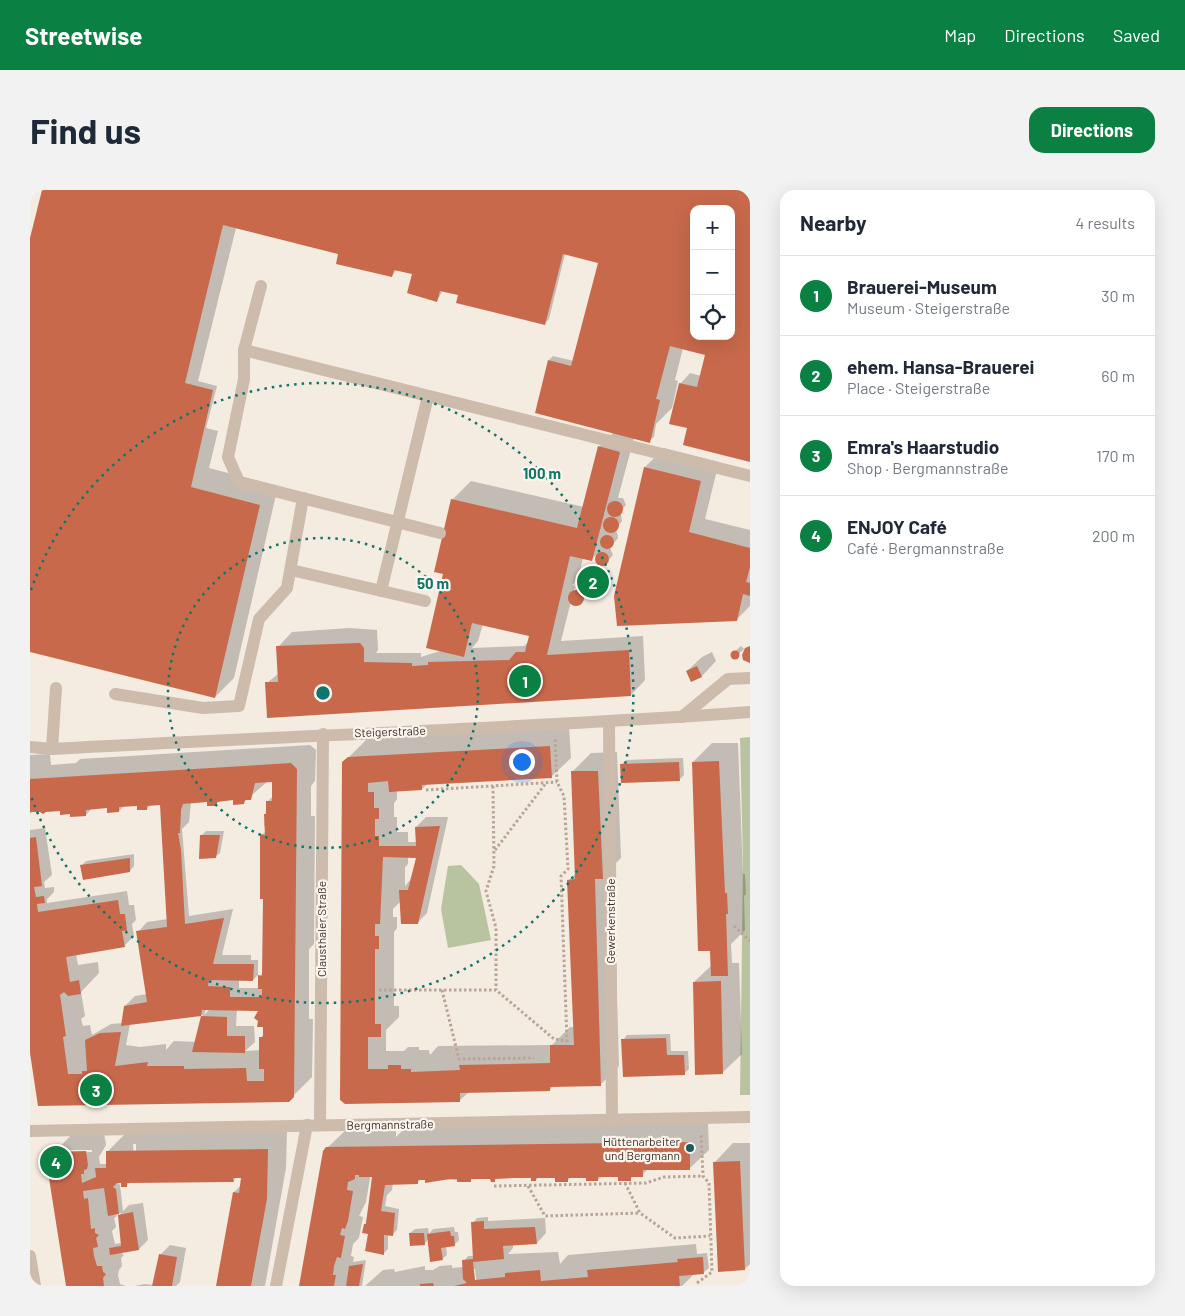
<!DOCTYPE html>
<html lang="en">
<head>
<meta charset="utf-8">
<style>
	body { margin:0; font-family:Barlow,sans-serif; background:#f2f2f3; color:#1f2937 }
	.controls { position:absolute; right:15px; top:15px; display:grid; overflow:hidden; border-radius:10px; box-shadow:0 5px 20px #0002 }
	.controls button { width:45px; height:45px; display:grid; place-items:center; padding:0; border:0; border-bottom:1px solid #e0e1e3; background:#fff; color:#1f2937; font:25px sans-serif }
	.you { position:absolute; left:491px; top:571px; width:18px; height:18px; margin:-12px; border:4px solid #fff; border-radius:50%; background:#1a73e8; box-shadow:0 0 0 8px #1a73e833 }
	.badge { display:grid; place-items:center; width:32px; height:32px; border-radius:50%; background:#0b8043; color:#fff; font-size:16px; font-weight:700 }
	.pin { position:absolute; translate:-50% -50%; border:2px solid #fff; box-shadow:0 1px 5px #0006 }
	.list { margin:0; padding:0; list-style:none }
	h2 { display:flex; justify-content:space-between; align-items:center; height:65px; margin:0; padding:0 20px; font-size:21px }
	h2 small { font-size:16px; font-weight:400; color:#747a83 }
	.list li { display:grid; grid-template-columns:32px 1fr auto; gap:15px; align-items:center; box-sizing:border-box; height:80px; padding:0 20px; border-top:1px solid #e0e1e3 }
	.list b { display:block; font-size:19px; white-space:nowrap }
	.list p { margin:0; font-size:16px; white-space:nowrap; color:#747a83 }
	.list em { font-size:16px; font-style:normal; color:#747a83 }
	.icon { flex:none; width:28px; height:28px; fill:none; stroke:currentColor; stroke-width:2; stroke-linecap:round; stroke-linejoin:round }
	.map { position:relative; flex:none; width:720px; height:1096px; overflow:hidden; border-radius:15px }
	header { display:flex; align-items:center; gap:30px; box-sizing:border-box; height:70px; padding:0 25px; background:#0b8043; color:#fff }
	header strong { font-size:24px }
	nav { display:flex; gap:28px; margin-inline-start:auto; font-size:18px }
	.intro { display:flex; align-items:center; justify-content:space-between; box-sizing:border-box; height:120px; padding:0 30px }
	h1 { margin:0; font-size:35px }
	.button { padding:12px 22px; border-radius:15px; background:#0b8043; color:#fff; font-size:18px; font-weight:700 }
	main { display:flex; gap:30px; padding:0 30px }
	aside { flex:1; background:#fff; border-radius:15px; box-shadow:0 5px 20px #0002 }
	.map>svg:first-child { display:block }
	.green { fill:#b8c4a0 }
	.shadow { fill:#0003; fill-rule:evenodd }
	.building { fill:#c8694b; fill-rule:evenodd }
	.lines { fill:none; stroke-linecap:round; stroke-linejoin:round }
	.path { stroke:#b9a596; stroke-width:3; stroke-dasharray:2.5 2.5; stroke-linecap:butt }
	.minor { stroke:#cdbbac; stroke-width:12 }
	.ring { fill:none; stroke:#0f766e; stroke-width:2.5; stroke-dasharray:2.5 5 }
	.poi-dot { fill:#1f5a5e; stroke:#fbf5ee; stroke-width:2 }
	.labels { text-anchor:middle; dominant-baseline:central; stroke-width:4.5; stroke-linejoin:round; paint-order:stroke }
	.street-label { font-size:12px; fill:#3b302b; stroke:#fbf5ee }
	.poi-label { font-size:12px; fill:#3b302b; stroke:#fbf5ee; text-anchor:end }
	.centre { fill:#0f766e; stroke:#fbf5ee; stroke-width:2.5 }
	.ring-label { font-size:15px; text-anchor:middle; font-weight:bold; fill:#0f766e; stroke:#fbf5ee; stroke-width:4.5; stroke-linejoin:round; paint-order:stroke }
</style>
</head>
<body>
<header>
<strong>Streetwise</strong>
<nav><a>Map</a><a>Directions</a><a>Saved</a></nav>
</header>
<div class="intro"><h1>Find us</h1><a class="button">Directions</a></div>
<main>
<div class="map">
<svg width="720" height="1096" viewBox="0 0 720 1096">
	<rect width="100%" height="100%" fill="#f4ebe1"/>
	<!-- green -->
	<g class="green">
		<path d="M720 547V905H710L713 674 710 548Z"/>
		<path d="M431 675 449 694 461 750 418 758 411 719 418 676Z"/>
	</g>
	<!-- shadow -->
	<g class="shadow">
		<path d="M13 0H720V270L659 237 641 233 651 193 660 183 671 186 677 164 653 158 645 190 648 191 642 218 626 234 624 247 619 251 604 248 588 308H593L596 315 588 324 591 325 592 331 585 340H578L587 342 588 348 580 358 583 365 574 375 567 372 566 365 561 370 553 368 549 385 557 379 563 381 565 384 563 391 555 397 558 401 554 409 549 414H545L541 411 531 451 613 446 615 490 601 505 237 493 249 483 248 457 262 442 319 438 347 440 348 460 346 463H391V467L410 461 415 383 422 310 441 291 554 317 570 256 584 242 519 170 523 166 544 171 569 72 535 64 519 129 514 134 430 101 413 100 407 111 384 83 367 79 362 86 310 64 206 38 168 191 187 196 176 238 188 241 179 278 248 296 204 488 185 507 0 461V53ZM664 19H701V146H664ZM548 390 549 396 543 403 545 396 542 395ZM453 434 500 445 499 451 494 456 442 458 448 451Z"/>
		<path d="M634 258 689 272 675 329 720 340V416L707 429 586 406 615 277Z"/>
		<path d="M711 456 714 459 705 467 702 464Z"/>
		<path d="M682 462 686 471 672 486 662 490 657 481 672 467Z"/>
		<path d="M539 538 541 568 522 586 397 594 392 599 367 600V609L364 613V627H367V642H378V652H386V637L396 627H418L397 723 387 733 371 711 363 719V727H367V738L364 742V816H369V827L356 840V861H374L378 857H389V860H399L400 865 408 856 522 855 540 837H544L539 690 546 683 542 582 561 563 587 562 591 668 583 676 589 876 570 895H524L520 900 439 902 429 911 315 913 317 569 343 543ZM378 666 388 667 380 690 375 696V677L378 674Z"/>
		<path d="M682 553H708L713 684H715L716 704 714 706 715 740 701 754 702 773H709L712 864 693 882 664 792 682 775 663 572Z"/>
		<path d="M280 555 286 560 285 591 281 596V626H285L284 754 279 759V829H283L282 887 258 911 9 915 0 854V640L15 638 22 685 14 692 15 698 24 697V702L17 709V713L97 701 99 715H104L106 730 102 734 104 746 94 756 46 764 48 775 68 772 69 783 51 802 55 826 51 829 53 836 60 835 62 845 81 834 93 833 95 816 105 806 117 804 108 742 117 732 138 729 131 614H121L117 619 108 615 94 616 89 621 78 617 62 618 56 625 31 620 3 621 0 624V565L20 564 21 575 46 573 50 569ZM243 590V606L237 612 234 636H237V640L232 645 234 708 233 782 230 786 229 798H209V789L223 790 228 785V770H221V765H192L203 719 159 726 152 639 159 632 161 612 178 611 186 614 191 610 204 609 213 613 238 591ZM229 818 234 836V844L231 847V860L215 861 225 852 224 836H206L207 819ZM176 819H180L174 825ZM173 825 166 852 144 851 136 860V854L110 857 96 855 100 834Z"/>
		<path d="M653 568 654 585 649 590 591 575 596 570Z"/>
		<path d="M176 641H194L190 663 185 667 171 646Z"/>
		<path d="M104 664V676L100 681 52 675 56 671Z"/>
		<path d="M640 844 641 861H658L659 879 654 884 593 850 597 845Z"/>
		<path d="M678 933 679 960 660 978 618 979 612 985 604 986 600 989 589 986H572L568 990 557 986H542L538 990 526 987H509L506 990 502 987H468L465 990 462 988H443L440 991 396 988 391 989 387 993H363L362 1000 357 1005 355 1016 369 1019 367 1040 362 1045 358 1044V1059L353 1064 340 1043 334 1042 340 1009 343 983 341 982 336 1012 329 1026 333 1027 329 1048 323 1054 321 1066 324 1067 323 1072 336 1070 332 1096H270L297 958 317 939 366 938V947L375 938Z"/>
		<path d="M103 936 257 940 256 978 235 1096H187L204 1002 211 995 212 987H207L203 991 100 992 96 996 92 992H87L90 995 93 1021 99 1015 113 1013 118 1050 109 1059 90 1062 94 1065 91 1068 92 1076 89 1080 88 1085 90 1094 96 1096H37L24 963 43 943H74L76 955 69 967 70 974H77V962ZM103 954H106V968H104ZM37 960H62V962L37 963ZM92 1023 89 1025 92 1053 85 1054 82 1041 86 1037 84 1028 87 1026 83 1024Z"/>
		<path d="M703 953H720V1074L715 1079 685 972Z"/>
		<path d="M458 1027V1031L515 1028 516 1043 507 1053 483 1054V1058L478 1064 528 1062 530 1074 538 1065 666 1054 667 1064 677 1063 679 1078 674 1082 665 1083 652 1096H447L445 1079H443L444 1096H335L353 1080 364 1079 365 1082 395 1076V1080H403L410 1076 422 1075V1078L434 1077V1071L438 1066H444L443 1033 447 1028Z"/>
		<path d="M424 1037 425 1042H428L429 1050 424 1055 416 1056 417 1065 412 1069 399 1049 394 1054 380 1043 385 1039 398 1038 399 1044 403 1039Z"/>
		<path d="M140 1055 156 1058 150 1092 146 1096H105L114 1094 124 1095 130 1065Z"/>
	</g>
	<!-- building -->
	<g class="building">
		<path d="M12 0H720V272L653 255 657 238 639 234 649 193 667 197 675 165 640 156 626 209 630 210 620 253 505 223 518 170 541 176 568 73 533 64 515 135 426 113 428 105 410 101 407 112 377 103 382 84 364 80 362 87 306 74 308 64 193 35 155 193 183 200 161 297 230 315 185 508 0 462V48ZM664 19H701V146H664Z"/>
		<path d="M568 256 590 262 562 371 540 366 517 465 599 460 601 506 237 528 235 492H248L246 456 330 453 334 458V472L382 473V476L398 475V472L479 470 486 462H495L499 446 442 433 434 467 396 458 413 384 404 382 421 309 547 338Z"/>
		<path d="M614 277 671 291 659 342 720 358V377L716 392 720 393V406L713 404 707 431 587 436 584 406Z"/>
		<circle cx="585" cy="319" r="8"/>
		<circle cx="581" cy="335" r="8"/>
		<circle cx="577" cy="352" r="7"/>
		<circle cx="572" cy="369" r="7"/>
		<circle cx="553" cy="391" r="8"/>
		<circle cx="546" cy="408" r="8"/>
		<path d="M720 456V473L713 470 712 465 715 458Z"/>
		<circle cx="705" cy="465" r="4.5"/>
		<path d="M667 476 672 487 661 492 656 481Z"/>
		<path d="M520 556 522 588 392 595V600L359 602 358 591 338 593V602H344V618H349V629H345V646H349V656H386L385 637 410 636 388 734H371L369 700H378L386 668 353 667 350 734H345V746H349V759H345V834H351V847H338V879H358V875H371V879H381V882L430 880 429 875 520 873V855H544L537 690 545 689 541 581H568L573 689H565L571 896 520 897V901L430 903V912L315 914 310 910 312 572 318 567Z"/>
		<path d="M689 571 695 703H697L698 724H696L698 786H681L680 761H668L662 572Z"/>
		<path d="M649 572 650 591 591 593 590 574Z"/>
		<path d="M261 573 267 579 264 907 259 912 8 916 0 863V648L6 647 12 696 4 697 6 707 14 706 15 713 7 714 8 722 88 710 90 724H95L97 741H92L95 757 36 767 40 792 49 790 51 804 38 806 34 802 30 805 36 846 33 847 38 884H52V881H57L55 850 70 843 91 842 85 876 118 872 117 876H154V879L216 878 217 891H234V879H229V847H233V837H227L228 831 224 828 228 821 172 820 171 826 91 836 94 816 117 812 106 741 137 737 130 615 117 616V620H107V616L89 617V622L77 623V618L56 620V626L40 627V624L30 625V621L16 622 13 624 10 622H0V589ZM242 592V611H236V624H234L235 645 230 644V709H233L232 786 228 785V799H232V807H200V797L178 796 179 790 223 791 224 774H183L194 728 155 734 151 660 148 643H150L151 620 153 614 177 612V616H187V612L203 610V615L214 614 215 610H221L225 593Z"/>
		<path d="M170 645H190L186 668 169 669Z"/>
		<path d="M100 668V682L53 690 50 675Z"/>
		<path d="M691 791 693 884 665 885 663 792Z"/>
		<path d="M171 826 197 827V846H215V863L162 862Z"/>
		<path d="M636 848 637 865H654L655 885 593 887 591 849Z"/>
		<path d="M660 952V980H613V987H601V991H588V987H568V991H556V988H538V992H525V988H506V991H501V988H484L465 989V992H461L460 989H441V992H427V989H420L395 993V990H388V994L355 995 351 1021 365 1023 363 1046 354 1045V1065L335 1061 338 1044 332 1043 334 1034H336L342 987H329V985H325V989L318 992 317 1000 323 1001 318 1031 315 1039 312 1038 310 1045 315 1046 311 1068 307 1067 304 1076 303 1085H306L304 1096H269L293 961 296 957Z"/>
		<path d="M238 959 237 1009 221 1096H186L203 1002 209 1003 211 988H203L204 992H200L97 993V997H91V993H87L83 997 86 999 89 1024 78 1026 74 998 53 1001 54 1009 58 1008 61 1039 65 1038V1043L69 1045 66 1048 68 1057 63 1058 64 1066 67 1076H72L73 1082 76 1084 73 1088 74 1096H36L16 969 23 962 56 961 58 975 57 979 54 980V984H51L52 993 66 987 65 978H76V961Z"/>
		<path d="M710 971 715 1080 688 1082 683 972Z"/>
		<path d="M103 1022 109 1060 80 1065 79 1058 91 1056 88 1025Z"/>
		<path d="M454 1031V1039L505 1037 507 1054 473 1056 474 1069 443 1072 445 1090 475 1087V1083L510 1080 511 1091 558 1087 557 1080 648 1072 647 1069 673 1067 674 1084 649 1086 650 1096H424L437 1093 433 1089 432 1070 443 1069 441 1032Z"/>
		<path d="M420 1041 421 1046H424L425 1056 411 1058 413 1070 400 1072 397 1044Z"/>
		<path d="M379 1043H394L395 1055 380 1056Z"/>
		<path d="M129 1064 147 1067 142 1096H122Z"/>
		<path d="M333 1074 329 1096H316L319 1076Z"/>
		<path d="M403 1093 404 1096H390V1094Z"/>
	</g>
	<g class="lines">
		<!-- path -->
		<g class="path">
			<path d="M463 596 464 676 456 701 466 738V800"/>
			<path d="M396 600 527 592"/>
			<path d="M465 660 516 593"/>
			<path d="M704 736 720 751"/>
			<path d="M349 800H466L524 849 537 851 531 686 538 679 534 606 527 592 525 549"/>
			<path d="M412 800 429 869 504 868"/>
			<path d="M595 993 610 1023 645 1048 680 1046"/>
			<path d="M464 996 616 993 634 987 673 986"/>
			<path d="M498 996 515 1026 610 1023"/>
			<path d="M667 1093 682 1082 679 993 673 986 671 944"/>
		</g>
		<!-- minor -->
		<g class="minor">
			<path d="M231 96 214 160V189L198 267 209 292 410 343"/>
			<path d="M214 160 720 286"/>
			<path d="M261 380 395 411"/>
			<path d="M351 401 398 206"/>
			<path d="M85 504 173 518 209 516 229 429 257 398 273 308"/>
			<path d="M652 527 698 489 720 488"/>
			<path d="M579 532 582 931"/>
			<path d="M0 557 22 559C255 546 488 539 720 522"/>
			<path d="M22 559 26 498"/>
			<path d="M290 935 293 544"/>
			<path d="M0 941 720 927"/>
			<path d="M0 1066 5 1096"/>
			<path d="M246 1096 277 935"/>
		</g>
	</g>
	<!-- distance rings -->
	<g class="ring">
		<circle cx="293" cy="503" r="155"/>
		<path d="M1 400A310 310 0 1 1 1 606"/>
	</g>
	<!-- markers -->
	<circle class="poi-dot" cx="660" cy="958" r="5"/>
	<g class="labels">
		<!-- street labels -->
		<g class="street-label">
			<text transform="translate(360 541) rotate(-2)">Steigerstraße</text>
			<text transform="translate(580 731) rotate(-90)">Gewerkenstraße</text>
			<text transform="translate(291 739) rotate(-90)">Clausthaler Straße</text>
			<text transform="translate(360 934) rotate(-1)">Bergmannstraße</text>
		</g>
		<!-- poi labels -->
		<g class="poi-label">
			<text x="650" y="951">Hüttenarbeiter<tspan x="650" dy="14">und Bergmann</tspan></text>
		</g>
	</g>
	<circle cx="293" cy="503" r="8" class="centre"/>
	<g class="ring-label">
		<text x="512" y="289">100 m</text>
		<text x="403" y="399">50 m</text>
	</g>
</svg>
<div class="controls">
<button>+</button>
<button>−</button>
<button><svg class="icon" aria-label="locate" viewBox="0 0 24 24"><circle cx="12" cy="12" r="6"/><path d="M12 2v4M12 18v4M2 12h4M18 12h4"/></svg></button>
</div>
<div class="you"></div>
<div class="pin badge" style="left:495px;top:491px">1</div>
<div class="pin badge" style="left:563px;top:392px">2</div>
<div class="pin badge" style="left:66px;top:900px">3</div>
<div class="pin badge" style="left:26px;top:972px">4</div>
</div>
<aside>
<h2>Nearby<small>4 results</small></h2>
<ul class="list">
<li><span class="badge">1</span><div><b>Brauerei-Museum</b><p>Museum · Steigerstraße</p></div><em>30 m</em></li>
<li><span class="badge">2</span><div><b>ehem. Hansa-Brauerei</b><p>Place · Steigerstraße</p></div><em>60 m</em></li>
<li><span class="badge">3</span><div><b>Emra's Haarstudio</b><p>Shop · Bergmannstraße</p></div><em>170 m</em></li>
<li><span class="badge">4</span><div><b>ENJOY Café</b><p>Café · Bergmannstraße</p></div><em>200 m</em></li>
</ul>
</aside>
</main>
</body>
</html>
